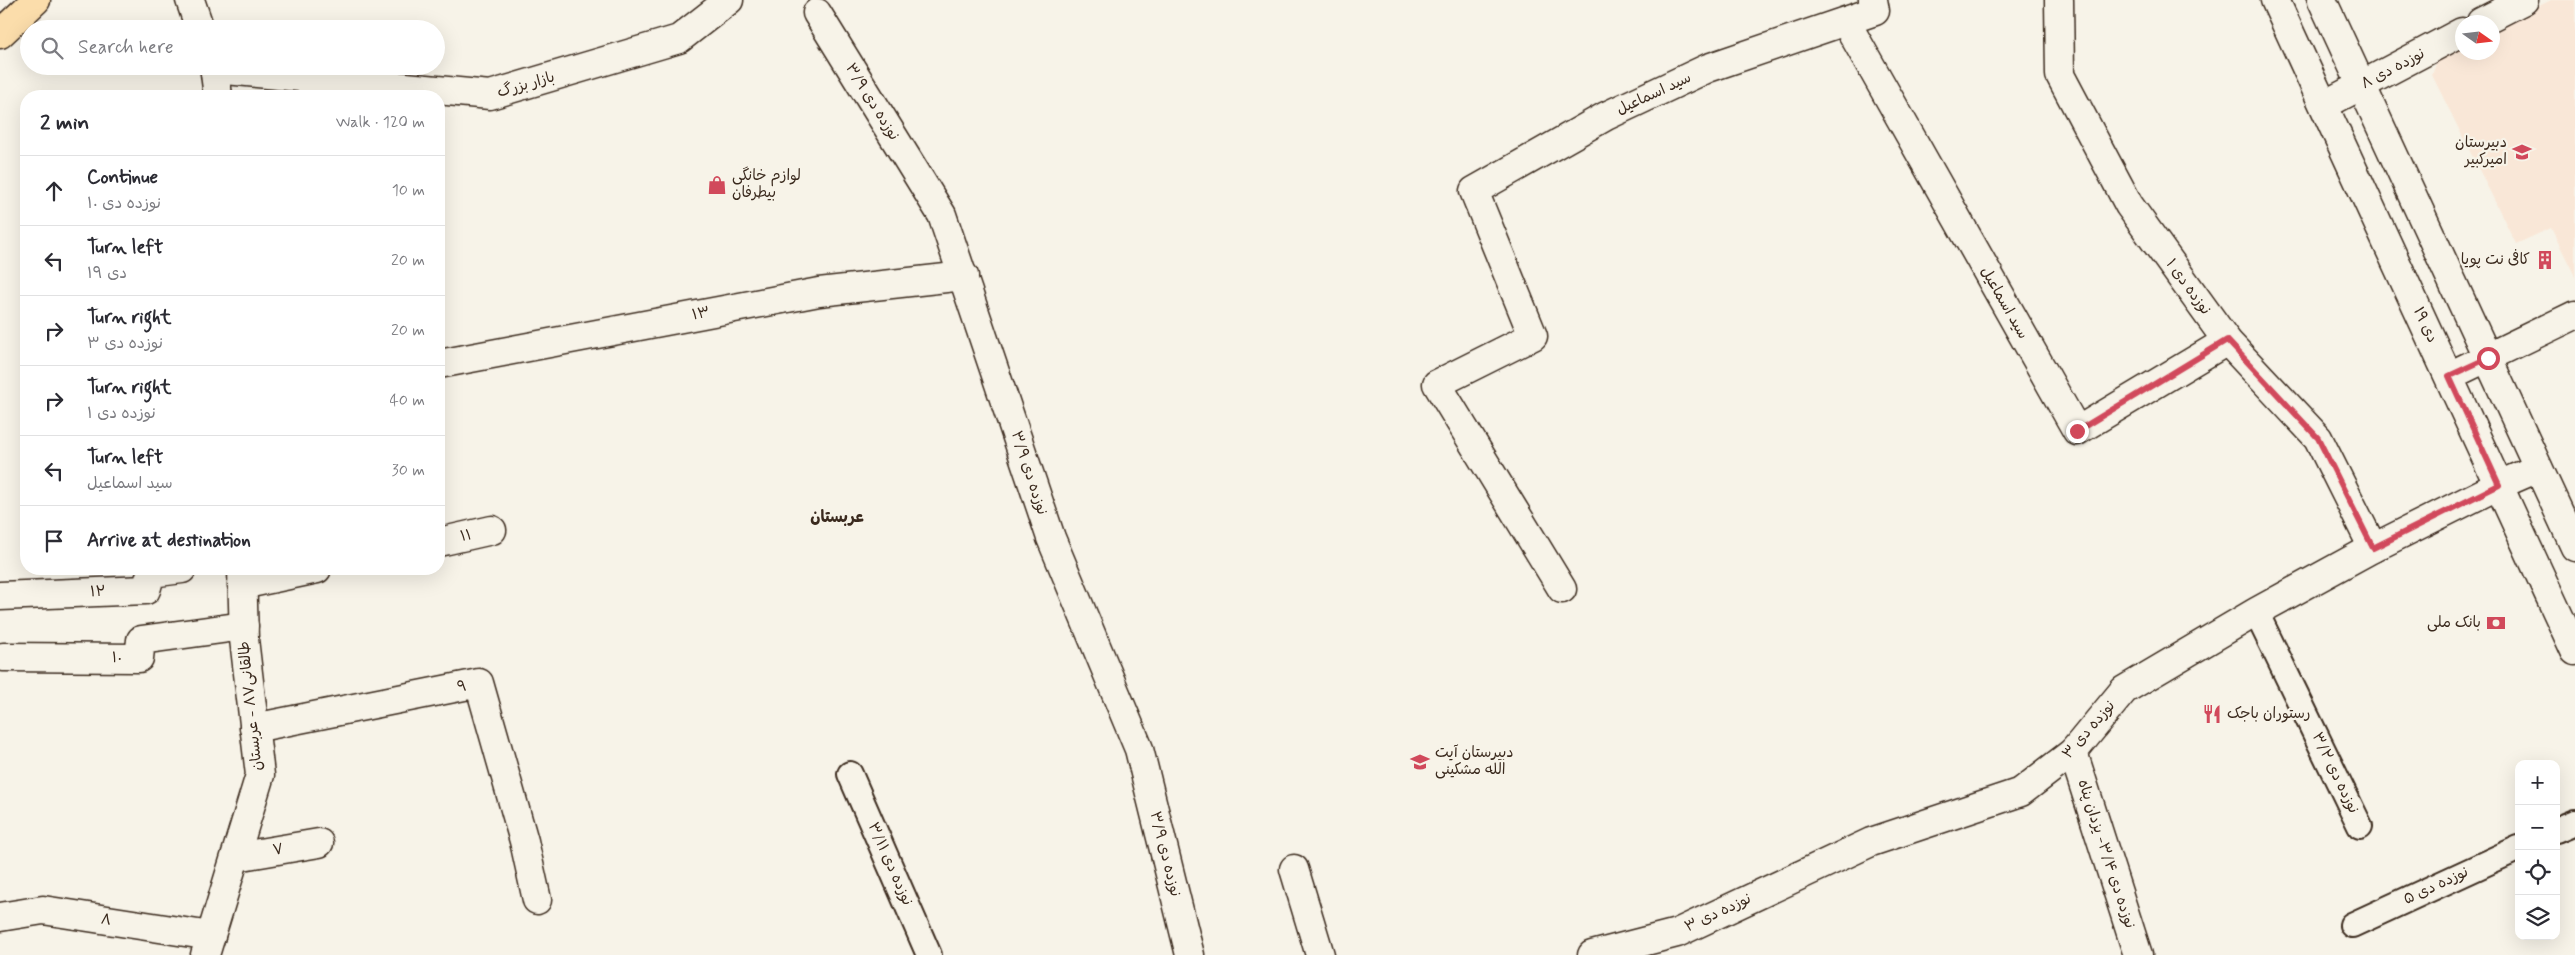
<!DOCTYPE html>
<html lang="en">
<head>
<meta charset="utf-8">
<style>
	body { margin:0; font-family:Mynerve,"Playpen Sans Arabic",sans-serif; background:#f2f2f3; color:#2b2b33 }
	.controls { position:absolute; right:15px; bottom:15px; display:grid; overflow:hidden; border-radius:10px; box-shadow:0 5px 20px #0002 }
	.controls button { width:45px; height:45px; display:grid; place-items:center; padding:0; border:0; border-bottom:1px solid #e1e1e2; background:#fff; color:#2b2b33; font:25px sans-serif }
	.compass { position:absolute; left:2455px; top:15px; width:45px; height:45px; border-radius:50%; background:#fff; box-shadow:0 5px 20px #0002; rotate:104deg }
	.stop { position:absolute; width:15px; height:15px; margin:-11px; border:4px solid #d1495b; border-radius:50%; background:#fff }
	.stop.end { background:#d1495b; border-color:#fff; box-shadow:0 1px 5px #0008 }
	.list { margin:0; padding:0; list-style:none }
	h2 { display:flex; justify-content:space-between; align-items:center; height:65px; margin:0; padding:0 20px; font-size:21px }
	h2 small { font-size:16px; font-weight:400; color:#7c7c81 }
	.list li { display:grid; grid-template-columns:32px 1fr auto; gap:15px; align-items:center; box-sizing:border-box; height:70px; padding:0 20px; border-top:1px solid #e1e1e2 }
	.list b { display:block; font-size:19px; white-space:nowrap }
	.list p { margin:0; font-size:16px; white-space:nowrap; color:#7c7c81 }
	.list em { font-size:16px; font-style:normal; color:#7c7c81 }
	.icon { flex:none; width:28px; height:28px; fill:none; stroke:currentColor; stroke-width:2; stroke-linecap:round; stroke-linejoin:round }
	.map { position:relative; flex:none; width:2575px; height:955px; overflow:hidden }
	.search { position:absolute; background:#fff; box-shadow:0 5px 20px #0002; left:20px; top:20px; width:425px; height:55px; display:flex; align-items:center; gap:12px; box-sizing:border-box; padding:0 18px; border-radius:28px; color:#7c7c81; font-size:19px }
	.panel { position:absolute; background:#fff; box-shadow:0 5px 20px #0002; left:20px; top:90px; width:425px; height:485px; border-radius:20px }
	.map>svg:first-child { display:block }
	.built { fill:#f9e7d7 }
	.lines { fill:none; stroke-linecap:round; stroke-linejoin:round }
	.service-casing { stroke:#3b2a1e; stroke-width:28 }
	.pedestrian-casing { stroke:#3b2a1e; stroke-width:31 }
	.minor-casing { stroke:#3b2a1e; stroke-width:31 }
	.secondary-casing { stroke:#3b2a1e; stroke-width:31 }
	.primary-casing { stroke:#3b2a1e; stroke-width:31 }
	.service { stroke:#f7f3e8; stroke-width:24 }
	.pedestrian { stroke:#f7f3e8; stroke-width:28 }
	.minor { stroke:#f7f3e8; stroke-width:28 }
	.secondary { stroke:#f7f3e8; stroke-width:28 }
	.primary { stroke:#fbddab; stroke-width:28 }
	.route { stroke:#d1495b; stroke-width:6 }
	.labels { text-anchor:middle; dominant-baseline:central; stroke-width:4.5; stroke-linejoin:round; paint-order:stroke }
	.street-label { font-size:15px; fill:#3b2a1e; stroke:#f7f3e8 }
	.poi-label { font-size:15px; fill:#3b2a1e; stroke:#f7f3e8; text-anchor:end }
	.neighbourhood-label { font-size:16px; font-weight:bold; fill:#3b2a1e; stroke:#f7f3e8 }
</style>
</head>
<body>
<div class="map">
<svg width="2575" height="955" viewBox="0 0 2575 955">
	<rect width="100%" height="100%" fill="#f7f3e8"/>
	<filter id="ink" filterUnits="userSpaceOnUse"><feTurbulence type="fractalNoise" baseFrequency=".02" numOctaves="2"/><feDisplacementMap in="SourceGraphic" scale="10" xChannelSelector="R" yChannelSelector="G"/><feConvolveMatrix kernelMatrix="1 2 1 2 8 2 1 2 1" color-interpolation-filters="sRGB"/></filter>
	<g filter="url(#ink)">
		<!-- built -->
		<path class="built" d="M2551 0H2575V276L2551 228 2516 244 2432 75 2439 56 2462 44V52H2492L2493 29Z"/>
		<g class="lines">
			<!-- service casing -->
			<g class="service-casing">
				<g id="service">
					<path d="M2256 612 2360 826"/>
					<path d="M850 774 929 955"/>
					<path d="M2556 830 2575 822"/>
					<path d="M2352 925 2519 848"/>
				</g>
			</g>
			<!-- pedestrian casing -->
			<g class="pedestrian-casing">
				<path id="pedestrian" d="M215 69 490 95 679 39 729 0"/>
			</g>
			<!-- minor casing -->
			<g class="minor-casing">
				<g id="minor">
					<path d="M190 0 200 29"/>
					<path d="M2059 0 2060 75 2129 205 2227 341 2318 438 2373 548"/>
					<path d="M817 13 942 215 1051 538 1139 749 1190 955"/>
					<path d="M1846 22 2077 431 2227 341"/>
					<path d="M2481 22 2524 0"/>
					<path d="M214 66 218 96"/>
					<path d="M2324 105 2462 32"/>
					<path d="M439 364 819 292 964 276"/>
					<path d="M2449 376 2575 315"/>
					<path d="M439 542 492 530"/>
					<path d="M242 585 317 569"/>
					<path d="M1562 589 1437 384 1533 336 1474 191 1606 116 1708 68 1875 11 1873 0"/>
					<path d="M0 596 146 590 151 573 182 569"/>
					<path d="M3 657 139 658 141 640 244 626"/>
					<path d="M254 728 479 683 524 841 537 900"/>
					<path d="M2073 752 2138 955"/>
					<path d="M236 857 319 843"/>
					<path d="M1294 869 1320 955"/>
					<path d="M0 917 43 910 211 936"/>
					<path d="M205 955 260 775 244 639 242 569"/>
					<path d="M1592 955 1677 933 1871 842 2021 792 2073 752 2124 690 2256 612 2373 548 2499 485 2538 468"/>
				</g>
			</g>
			<!-- secondary casing -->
			<g class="secondary-casing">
				<g id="secondary">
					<path d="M2275 0 2575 651"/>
					<path d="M2322 0 2575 547"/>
				</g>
			</g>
			<!-- primary casing -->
			<g class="primary-casing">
				<path id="primary" d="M0 34 36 0"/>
			</g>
			<!-- service -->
			<use href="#service" class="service"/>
			<!-- pedestrian -->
			<use href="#pedestrian" class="pedestrian"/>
			<!-- minor -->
			<use href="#minor" class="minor"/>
			<!-- secondary -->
			<use href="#secondary" class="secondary"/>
			<!-- primary -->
			<use href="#primary" class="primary"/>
		</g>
	</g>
	<g class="lines" filter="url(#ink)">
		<!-- route -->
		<path class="route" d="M2077 431 2227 340 2318 438 2373 548 2499 485 2449 376 2488 358"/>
	</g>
	<!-- icons -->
	<defs>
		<g id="school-bare" transform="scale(1.5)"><path d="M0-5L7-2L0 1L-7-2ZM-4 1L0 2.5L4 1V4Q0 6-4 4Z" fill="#d1495b" stroke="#f7f3e8" stroke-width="2.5" paint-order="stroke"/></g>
		<g id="shop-bare" transform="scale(1.5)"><path d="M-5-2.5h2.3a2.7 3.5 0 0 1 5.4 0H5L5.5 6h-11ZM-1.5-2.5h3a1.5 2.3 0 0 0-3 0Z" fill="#d1495b" stroke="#f7f3e8" stroke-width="2.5" paint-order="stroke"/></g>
		<g id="building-bare" transform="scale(1.5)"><path d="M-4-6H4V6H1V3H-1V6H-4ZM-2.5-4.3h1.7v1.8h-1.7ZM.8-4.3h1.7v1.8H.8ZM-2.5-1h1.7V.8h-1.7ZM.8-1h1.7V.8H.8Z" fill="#d1495b" stroke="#f7f3e8" stroke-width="2.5" paint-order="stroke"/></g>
		<g id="bank-bare" transform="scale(1.5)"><path d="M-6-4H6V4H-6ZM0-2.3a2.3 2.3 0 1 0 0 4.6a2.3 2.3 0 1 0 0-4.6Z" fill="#d1495b" stroke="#f7f3e8" stroke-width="2.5" paint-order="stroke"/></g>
		<g id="restaurant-bare" transform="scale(1.5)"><path d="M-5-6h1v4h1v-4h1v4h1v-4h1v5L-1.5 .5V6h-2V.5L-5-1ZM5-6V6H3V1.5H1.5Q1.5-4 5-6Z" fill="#d1495b" stroke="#f7f3e8" stroke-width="2.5" paint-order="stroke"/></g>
	</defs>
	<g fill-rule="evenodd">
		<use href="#school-bare" x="2522" y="152"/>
		<use href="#shop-bare" x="717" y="185"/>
		<use href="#building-bare" x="2545" y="260"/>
		<use href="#bank-bare" x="2496" y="623"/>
		<use href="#restaurant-bare" x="2212" y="714"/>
		<use href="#school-bare" x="1420" y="762"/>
	</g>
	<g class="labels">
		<!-- street labels -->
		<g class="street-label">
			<text transform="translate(2393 69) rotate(-28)">نوزده دی ۸</text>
			<text transform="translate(526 85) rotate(-16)">بازار بزرگ</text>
			<text transform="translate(1654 94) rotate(-25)">سید اسماعیل</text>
			<text transform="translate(872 102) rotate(58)">نوزده دی ۳/۹</text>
			<text transform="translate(2188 287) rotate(54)">نوزده دی ۱</text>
			<text transform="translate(2004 303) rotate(60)">سید اسماعیل</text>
			<text transform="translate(701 314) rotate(-11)">۱۳</text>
			<text transform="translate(2425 325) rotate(65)">۱۹ دی</text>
			<text transform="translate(1029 473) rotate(72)">نوزده دی ۳/۹</text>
			<text transform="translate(466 536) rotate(-13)">۱۱</text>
			<text transform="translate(98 592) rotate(-2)">۱۲</text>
			<text transform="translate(117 658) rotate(1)">۱۰</text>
			<text transform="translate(462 687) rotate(-11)">۹</text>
			<text transform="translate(251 706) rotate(-96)">طالقانی۸۷ - عربستان</text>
			<text transform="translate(2089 730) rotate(-49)">نوزده دی ۳</text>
			<text transform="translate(2335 773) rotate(64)">نوزده دی ۳/۲</text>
			<text transform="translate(278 850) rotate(-10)">۷</text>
			<text transform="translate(1165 854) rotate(76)">نوزده دی ۳/۹</text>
			<text transform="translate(2106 854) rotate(72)">نوزده دی ۳/۴- یزدان پناه</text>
			<text transform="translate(890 864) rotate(66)">نوزده دی ۳/۱۱</text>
			<text transform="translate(2436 886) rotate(-25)">نوزده دی ۵</text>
			<text transform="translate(1718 913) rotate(-25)">نوزده دی ۳</text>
			<text transform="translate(106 920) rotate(9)">۸</text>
		</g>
		<!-- poi labels -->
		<g class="poi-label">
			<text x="2507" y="143">دبیرستان<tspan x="2507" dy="17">امیرکبیر</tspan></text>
			<text x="732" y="176" text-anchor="start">لوازم خانگی<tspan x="732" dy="17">بیطرفان</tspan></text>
			<text x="2530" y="260">کافی نت پویا</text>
			<text x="2481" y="623">بانک ملی</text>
			<text x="2227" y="714" text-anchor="start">رستوران باجک</text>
			<text x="1435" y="753" text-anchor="start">دبیرستان آیت<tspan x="1435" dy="17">الله مشکینی</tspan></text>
		</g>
		<!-- neighbourhood labels -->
		<g class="neighbourhood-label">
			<text x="837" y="517">عربستان</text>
		</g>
	</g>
</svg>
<div class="controls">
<button>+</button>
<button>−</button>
<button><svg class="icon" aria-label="locate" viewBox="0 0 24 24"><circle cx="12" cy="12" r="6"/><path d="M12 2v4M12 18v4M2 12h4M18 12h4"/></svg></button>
<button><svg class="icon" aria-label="layers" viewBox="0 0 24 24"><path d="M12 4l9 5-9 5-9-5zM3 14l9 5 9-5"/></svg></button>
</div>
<svg class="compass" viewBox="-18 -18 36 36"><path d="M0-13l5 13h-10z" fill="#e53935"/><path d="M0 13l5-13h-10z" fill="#7c7c81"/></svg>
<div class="stop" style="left:2488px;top:358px"></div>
<div class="stop end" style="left:2077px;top:431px"></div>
<div class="search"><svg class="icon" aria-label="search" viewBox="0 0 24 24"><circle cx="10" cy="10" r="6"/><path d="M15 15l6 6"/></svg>Search here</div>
<section class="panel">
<h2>2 min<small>Walk · 120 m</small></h2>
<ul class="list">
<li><svg class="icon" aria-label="ahead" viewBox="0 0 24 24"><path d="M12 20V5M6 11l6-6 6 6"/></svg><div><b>Continue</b><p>نوزده دی ۱۰</p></div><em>10 m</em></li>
<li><svg class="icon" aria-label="left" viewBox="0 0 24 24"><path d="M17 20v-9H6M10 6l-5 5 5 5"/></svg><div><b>Turn left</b><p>۱۹ دی</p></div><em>20 m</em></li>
<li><svg class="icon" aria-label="right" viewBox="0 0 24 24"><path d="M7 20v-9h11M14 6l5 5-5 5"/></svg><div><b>Turn right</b><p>نوزده دی ۳</p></div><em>20 m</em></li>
<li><svg class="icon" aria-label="right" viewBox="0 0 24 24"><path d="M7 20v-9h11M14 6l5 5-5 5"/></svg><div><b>Turn right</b><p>نوزده دی ۱</p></div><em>40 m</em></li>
<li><svg class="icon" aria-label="left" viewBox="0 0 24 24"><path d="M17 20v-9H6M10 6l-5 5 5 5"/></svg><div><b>Turn left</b><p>سید اسماعیل</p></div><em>30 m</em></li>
<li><svg class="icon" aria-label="arrive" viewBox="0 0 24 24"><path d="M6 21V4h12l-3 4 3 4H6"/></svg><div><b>Arrive at destination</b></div></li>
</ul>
</section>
</div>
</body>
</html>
